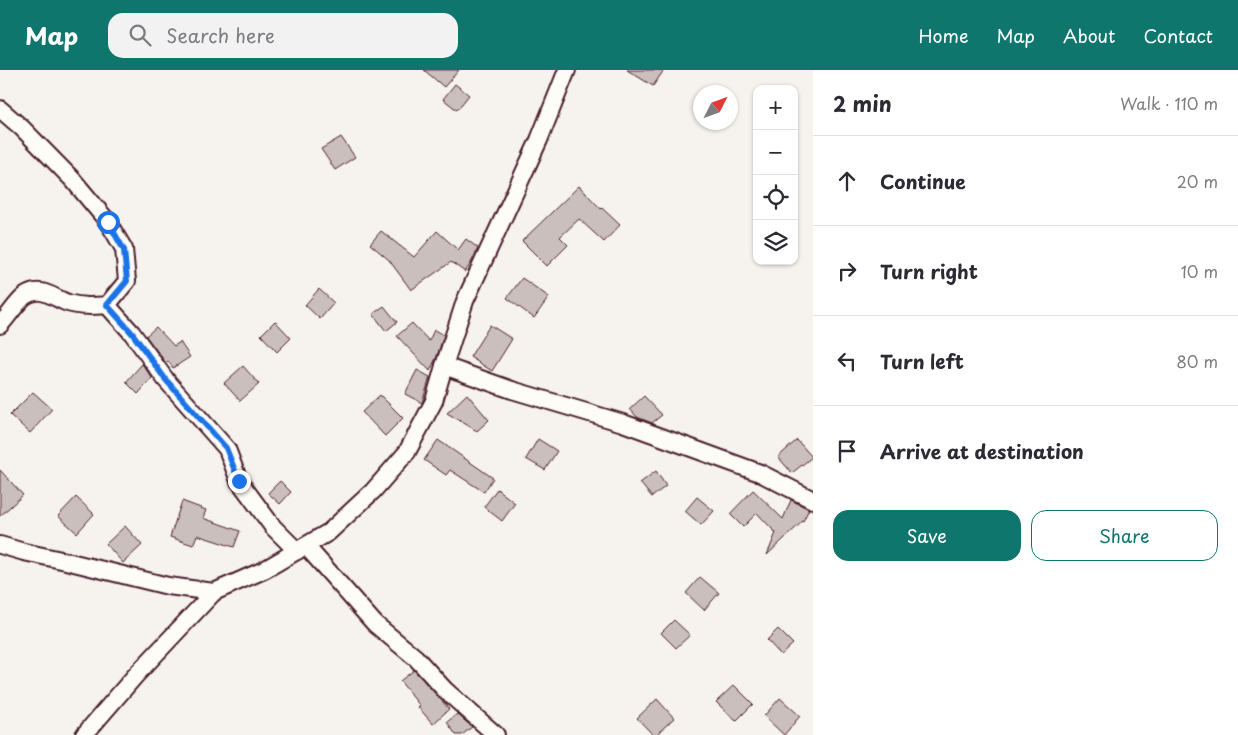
<!DOCTYPE html>
<html lang="en">
<head>
<meta charset="utf-8">
<style>
	body { margin:0; font-family:"Playpen Sans",sans-serif; background:#f2f2f3; color:#2b2b33 }
	.controls { position:absolute; right:15px; top:15px; display:grid; overflow:hidden; border-radius:10px; box-shadow:0 1px 4px #0004 }
	.controls button { width:45px; height:45px; display:grid; place-items:center; padding:0; border:0; border-bottom:1px solid #e1e1e2; background:#fff; color:#2b2b33; font:25px sans-serif }
	.compass { position:absolute; left:693px; top:15px; width:45px; height:45px; border-radius:50%; background:#fff; box-shadow:0 1px 4px #0004; rotate:48deg }
	.stop { position:absolute; width:15px; height:15px; margin:-11px; border:4px solid #1a73e8; border-radius:50%; background:#fff }
	.stop.end { background:#1a73e8; border-color:#fff; box-shadow:0 1px 5px #0008 }
	.list { margin:0; padding:0; list-style:none }
	h2 { display:flex; justify-content:space-between; align-items:center; height:65px; margin:0; padding:0 20px; font-size:21px }
	h2 small { font-size:16px; font-weight:400; color:#7c7c81 }
	.list li { display:grid; grid-template-columns:32px 1fr auto; gap:15px; align-items:center; box-sizing:border-box; height:90px; padding:0 20px; border-top:1px solid #e1e1e2 }
	.list b { display:block; font-size:19px; white-space:nowrap }
	.list em { font-size:16px; font-style:normal; color:#7c7c81 }
	.actions { display:flex; gap:10px; padding:15px 20px }
	.actions a { flex:1; padding:11px 0; border:1px solid #0f766e; border-radius:15px; text-align:center; font-size:18px; color:#0f766e }
	.actions .main { background:#0f766e; color:#fff }
	.icon { flex:none; width:28px; height:28px; fill:none; stroke:currentColor; stroke-width:2; stroke-linecap:round; stroke-linejoin:round }
	.map { position:relative; flex:none; width:813px; height:665px; overflow:hidden }
	header { display:flex; align-items:center; gap:30px; box-sizing:border-box; height:70px; padding:0 25px; background:#0f766e; color:#fff }
	header strong { font-size:24px }
	nav { display:flex; gap:28px; margin-inline-start:auto; font-size:18px }
	.search { width:350px; height:45px; background:#f2f2f3; display:flex; align-items:center; gap:12px; box-sizing:border-box; padding:0 18px; border-radius:15px; color:#7c7c81; font-size:19px }
	main { display:flex }
	aside { flex:1; background:#fff }
	.map>svg:first-child { display:block }
	.building { fill:#cbbfbe; stroke:#4a1f2b }
	.lines { fill:none; stroke-linecap:round; stroke-linejoin:round }
	.street-casing { stroke:#4a1f2b; stroke-width:20 }
	.street { stroke:#fdfcf7; stroke-width:16 }
	.route { stroke:#1a73e8; stroke-width:6 }
</style>
</head>
<body>
<header>
<strong>Map</strong>
<div class="search"><svg class="icon" aria-label="search" viewBox="0 0 24 24"><circle cx="10" cy="10" r="6"/><path d="M15 15l6 6"/></svg>Search here</div>
<nav><a>Home</a><a>Map</a><a>About</a><a>Contact</a></nav>
</header>
<main>
<div class="map">
<svg width="813" height="665" viewBox="0 0 813 665">
	<rect width="100%" height="100%" fill="#f6f3ef"/>
	<filter id="ink" filterUnits="userSpaceOnUse"><feTurbulence type="fractalNoise" baseFrequency=".02" numOctaves="2"/><feDisplacementMap in="SourceGraphic" scale="10" xChannelSelector="R" yChannelSelector="G"/><feConvolveMatrix kernelMatrix="1 2 1 2 8 2 1 2 1" color-interpolation-filters="sRGB"/></filter>
	<g filter="url(#ink)">
		<!-- building -->
		<g class="building">
			<path d="M424 0H459L444 17Z"/>
			<path d="M627 0H664L653 16Z"/>
			<path d="M455 14 469 25 457 40 443 29Z"/>
			<path d="M341 67 355 87 335 100 321 79Z"/>
			<path d="M579 116 601 139 602 138 620 155 604 172 579 149 560 167 568 175 547 196 522 171Z"/>
			<path d="M381 161 414 187 437 161 458 180 466 169 478 178 471 193 465 202 451 192 411 220 389 190 370 174Z"/>
			<path d="M522 208 549 227 534 248 507 228Z"/>
			<path d="M319 219 334 233 320 249 305 235Z"/>
			<path d="M384 236 397 252 386 261 373 244Z"/>
			<path d="M275 251 291 268 277 282 261 265Z"/>
			<path d="M412 253 429 271 434 260 444 265 437 286 430 301 397 266Z"/>
			<path d="M490 255 512 269 492 301 470 287Z"/>
			<path d="M156 257 174 276 180 272 190 287 173 298 168 291 166 293 146 266Z"/>
			<path d="M142 294 152 308 138 324 126 312Z"/>
			<path d="M243 296 259 314 240 331 224 313Z"/>
			<path d="M417 300 430 307 422 333 405 324Z"/>
			<path d="M33 322 52 339 30 363 10 345Z"/>
			<path d="M467 324 489 350 477 361 447 343Z"/>
			<path d="M380 325 403 348 385 366 362 342Z"/>
			<path d="M644 326 662 345 652 353 637 347 630 339Z"/>
			<path d="M538 369 557 381 545 400 526 389Z"/>
			<path d="M438 370 493 408 484 422 450 400 446 405 424 390Z"/>
			<path d="M797 370 812 387 792 403 778 387Z"/>
			<path d="M0 400 23 425 0 446Z"/>
			<path d="M656 401 666 416 652 427 640 413Z"/>
			<path d="M280 411 291 422 280 434 268 423Z"/>
			<path d="M497 419 515 433 502 451 484 437Z"/>
			<path d="M753 420 783 449 791 430 809 439 803 451 767 485 776 463 757 443 743 457 730 444Z"/>
			<path d="M76 427 94 444 77 463 58 446Z"/>
			<path d="M697 427 714 441 701 455 685 441Z"/>
			<path d="M182 431 206 440 203 448 240 461 234 477 197 465 193 475 170 467Z"/>
			<path d="M125 456 142 475 123 493 106 474Z"/>
			<path d="M700 507 719 523 704 540 686 523Z"/>
			<path d="M674 550 690 565 676 578 661 563Z"/>
			<path d="M778 559 793 574 781 585 767 570Z"/>
			<path d="M414 600 449 639 433 654 418 637 420 636 400 611Z"/>
			<path d="M734 615 753 634 736 651 716 632Z"/>
			<path d="M780 628 800 646 784 665 764 646Z"/>
			<path d="M657 629 674 648 656 665H653L637 648Z"/>
			<path d="M457 644 472 657 462 665H456L447 652Z"/>
		</g>
		<g class="lines">
			<!-- street casing -->
			<g class="street-casing">
				<g id="street">
					<path d="M0 39 22 58 73 110 108 152 124 179 127 211 107 235C94 236 81 237 68 233 53 228 41 215 25 226 16 233 8 247 0 255"/>
					<path d="M107 235 132 263 166 310 227 379 239 411 273 457 297 481"/>
					<path d="M444 296 465 231 539 70 567 0"/>
					<path d="M0 475 24 482 66 491 168 516 214 522 264 500 329 462 373 421 407 382 434 331 444 296 512 320 623 353 760 403 813 430"/>
					<path d="M306 476 375 554 416 588 445 620 496 665"/>
					<path d="M84 665 135 606 214 522"/>
				</g>
			</g>
			<!-- street -->
			<use href="#street" class="street"/>
		</g>
	</g>
	<g class="lines" filter="url(#ink)">
		<!-- route -->
		<path class="route" d="M108 152 124 180 127 211 107 235 132 263 166 310 226 378 239 411"/>
	</g>
</svg>
<div class="controls">
<button>+</button>
<button>−</button>
<button><svg class="icon" aria-label="locate" viewBox="0 0 24 24"><circle cx="12" cy="12" r="6"/><path d="M12 2v4M12 18v4M2 12h4M18 12h4"/></svg></button>
<button><svg class="icon" aria-label="layers" viewBox="0 0 24 24"><path d="M12 4l9 5-9 5-9-5zM3 14l9 5 9-5"/></svg></button>
</div>
<svg class="compass" viewBox="-18 -18 36 36"><path d="M0-13l5 13h-10z" fill="#e53935"/><path d="M0 13l5-13h-10z" fill="#7c7c81"/></svg>
<div class="stop" style="left:108px;top:152px"></div>
<div class="stop end" style="left:239px;top:411px"></div>
</div>
<aside>
<h2>2 min<small>Walk · 110 m</small></h2>
<ul class="list">
<li><svg class="icon" aria-label="ahead" viewBox="0 0 24 24"><path d="M12 20V5M6 11l6-6 6 6"/></svg><div><b>Continue</b></div><em>20 m</em></li>
<li><svg class="icon" aria-label="right" viewBox="0 0 24 24"><path d="M7 20v-9h11M14 6l5 5-5 5"/></svg><div><b>Turn right</b></div><em>10 m</em></li>
<li><svg class="icon" aria-label="left" viewBox="0 0 24 24"><path d="M17 20v-9H6M10 6l-5 5 5 5"/></svg><div><b>Turn left</b></div><em>80 m</em></li>
<li><svg class="icon" aria-label="arrive" viewBox="0 0 24 24"><path d="M6 21V4h12l-3 4 3 4H6"/></svg><div><b>Arrive at destination</b></div></li>
</ul>
<div class="actions"><a class="main">Save</a><a>Share</a></div>
</aside>
</main>
</body>
</html>
